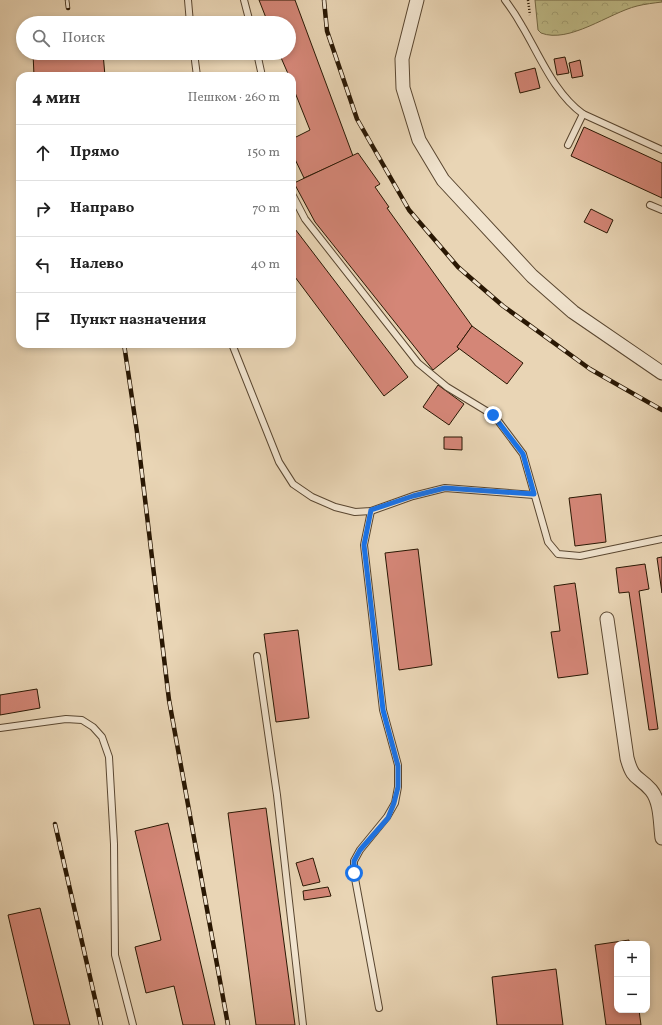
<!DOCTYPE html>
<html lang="ru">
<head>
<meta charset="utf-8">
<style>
	body { margin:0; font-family:Vollkorn,serif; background:#f6f6f6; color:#222 }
	.controls { position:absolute; right:12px; bottom:12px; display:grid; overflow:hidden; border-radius:8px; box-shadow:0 2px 6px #0003 }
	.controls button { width:36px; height:36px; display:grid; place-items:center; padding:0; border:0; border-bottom:1px solid #e0e0e0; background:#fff; color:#222; font:20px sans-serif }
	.stop { position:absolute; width:12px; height:12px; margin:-9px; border:3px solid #1a73e8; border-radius:50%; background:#fff }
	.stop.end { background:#1a73e8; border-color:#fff; box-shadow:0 1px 4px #0008 }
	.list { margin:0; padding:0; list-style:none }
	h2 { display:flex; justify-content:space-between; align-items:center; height:52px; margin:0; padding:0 16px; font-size:17px }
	h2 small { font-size:13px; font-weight:400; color:#767676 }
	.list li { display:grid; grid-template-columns:26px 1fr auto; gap:12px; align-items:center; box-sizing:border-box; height:56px; padding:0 16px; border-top:1px solid #e0e0e0 }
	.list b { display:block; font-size:15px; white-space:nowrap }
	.list em { font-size:13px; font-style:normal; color:#767676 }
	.icon { flex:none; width:22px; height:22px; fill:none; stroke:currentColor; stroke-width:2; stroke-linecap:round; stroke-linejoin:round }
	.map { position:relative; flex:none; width:662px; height:1025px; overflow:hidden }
	.search { position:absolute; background:#fff; box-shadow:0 2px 6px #0003; left:16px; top:16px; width:280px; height:44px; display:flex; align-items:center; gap:10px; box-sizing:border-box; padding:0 14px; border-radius:22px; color:#767676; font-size:15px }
	.panel { position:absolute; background:#fff; box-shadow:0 2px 6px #0003; left:16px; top:72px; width:280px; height:276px; border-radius:12px }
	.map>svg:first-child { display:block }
	.forest { fill:url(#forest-crowns); stroke:#746946 }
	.building { fill:#d48677; stroke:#291703 }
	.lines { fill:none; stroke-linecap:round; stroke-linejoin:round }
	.lane-casing { stroke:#594630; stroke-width:8 }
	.street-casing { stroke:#594630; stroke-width:15 }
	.path { stroke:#291703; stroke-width:2.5; stroke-dasharray:1 2; stroke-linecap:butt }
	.lane { stroke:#f1e4cf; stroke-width:6 }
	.street { stroke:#f1e4cf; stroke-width:13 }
	.rail-casing { stroke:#291703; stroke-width:4.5 }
	.rail { stroke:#f1e4cf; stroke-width:3; stroke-dasharray:9; stroke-linecap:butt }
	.route { stroke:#1a73e8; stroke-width:5 }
</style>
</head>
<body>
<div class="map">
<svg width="662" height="1025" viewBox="0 0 662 1025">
	<defs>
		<pattern id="forest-crowns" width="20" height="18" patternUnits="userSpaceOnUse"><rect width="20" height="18" fill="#bebb88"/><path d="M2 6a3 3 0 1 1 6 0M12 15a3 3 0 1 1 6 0" fill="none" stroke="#a3a074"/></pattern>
	</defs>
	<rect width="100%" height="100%" fill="#e9d5b5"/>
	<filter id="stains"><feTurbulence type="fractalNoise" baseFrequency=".005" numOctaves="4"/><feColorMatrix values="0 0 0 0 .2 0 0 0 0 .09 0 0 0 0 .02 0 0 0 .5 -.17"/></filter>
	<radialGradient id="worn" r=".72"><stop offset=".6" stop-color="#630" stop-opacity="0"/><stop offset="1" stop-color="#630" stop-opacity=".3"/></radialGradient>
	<!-- forest -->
	<path class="forest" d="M535 0H662V2C654 3 645 4 637 6 609 13 569 44 541 33L538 30Z"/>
	<!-- building -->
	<g class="building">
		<path d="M259 0H295L353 156 304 178 292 153V139L310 130 292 85V76H289L279 53H289V23H268Z"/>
		<path d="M33 53H103L105 76H34Z"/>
		<path d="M565 57 569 73 557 75 554 59Z"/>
		<path d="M580 60 583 76 572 78 569 63Z"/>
		<path d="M535 68 540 88 520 93 515 73Z"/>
		<path d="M584 127 662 163V198L571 156Z"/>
		<path d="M358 153 380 184 375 187 389 207 387 208 472 326 457 347 459 349 433 370 315 222 294 183Z"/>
		<path d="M591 209 613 220 607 233 584 222Z"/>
		<path d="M292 225 408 377 384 396 292 273Z"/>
		<path d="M472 326 523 363 507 384 457 347Z"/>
		<path d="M438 385 464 404 449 425 423 407Z"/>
		<path d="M444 437H462V450L444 449Z"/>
		<path d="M601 494 606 542 575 546 569 498Z"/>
		<path d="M418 549 432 665 399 670 385 553Z"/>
		<path d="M662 557V593L657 558Z"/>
		<path d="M645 564 649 589 639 591 658 729 649 730 629 592 619 593 616 568Z"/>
		<path d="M575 583 588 674 558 678 551 632 560 631 554 586Z"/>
		<path d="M298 630 309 718 276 722 264 634Z"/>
		<path d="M37 689 40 708 0 715V695Z"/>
		<path d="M266 808 295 1025H256L228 813Z"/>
		<path d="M168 823 215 1025H183L174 986 146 993 135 947 161 940 135 831Z"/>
		<path d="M313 858 320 882 303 886 296 863Z"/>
		<path d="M328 887 331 896 304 900 303 891Z"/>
		<path d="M40 908 70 1025H34L8 915Z"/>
		<path d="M629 940V944H617V1010H639L641 1025H606L595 945Z"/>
		<path d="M556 969 563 1025H497L492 977Z"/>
	</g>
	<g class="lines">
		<!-- lane casing -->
		<g class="lane-casing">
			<g id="lane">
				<path d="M188 0 190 23"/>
				<path d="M244 0 250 23"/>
				<path d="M505 0C511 8 517 17 522 26 540 56 554 93 583 114L662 150"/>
				<path d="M194 53 197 76"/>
				<path d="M257 53 262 76"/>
				<path d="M568 145 583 114"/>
				<path d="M292 194 305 219 418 363 447 387 493 415 499 422 523 454 548 542 558 554 580 556 662 539"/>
				<path d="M650 205 662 210"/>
				<path d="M232 344 279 462 293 484 312 497 335 507 355 512 371 511 413 496 445 488 534 495"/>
				<path d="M371 511 364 545 383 710 398 765V787L395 803 387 817 360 850 354 861V873L379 1008"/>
				<path d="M257 656 277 795 303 1025"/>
				<path d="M0 728 66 719 82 720 93 727 102 737 109 757 114 844 115 955 133 1025"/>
			</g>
		</g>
		<!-- street casing -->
		<g class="street-casing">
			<g id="street">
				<path d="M417 0 402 59 403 88 419 140 443 180 532 276 573 312 662 373"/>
				<path d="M607 619 627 758C633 781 638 775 651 790 661 802 660 823 662 838"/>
			</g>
		</g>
		<!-- path -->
		<path class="path" d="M528 0 530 15"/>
		<!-- lane -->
		<use href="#lane" class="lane"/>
		<!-- street -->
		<use href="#street" class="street"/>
		<!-- rail casing -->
		<g class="rail-casing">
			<g id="rail">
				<path d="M67 0 68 8"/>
				<path d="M324 0 327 31 357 119 409 210 458 267 503 306 590 369 662 410"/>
				<path d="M124 344 137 432 169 700 228 1025"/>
				<path d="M55 824 101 1025"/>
			</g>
		</g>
		<!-- rail -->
		<use href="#rail" class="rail"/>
	</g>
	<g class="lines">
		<!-- route -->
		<path class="route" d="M354 873V861L360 850 388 818 394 803 398 787V766L383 710 364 545 371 510 413 496 445 488 534 494 523 454 493 415"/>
	</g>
	<rect width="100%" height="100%" filter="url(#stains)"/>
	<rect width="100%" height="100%" fill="url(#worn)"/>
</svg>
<div class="controls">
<button>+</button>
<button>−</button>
</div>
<div class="stop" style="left:354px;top:873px"></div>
<div class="stop end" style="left:493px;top:415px"></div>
<div class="search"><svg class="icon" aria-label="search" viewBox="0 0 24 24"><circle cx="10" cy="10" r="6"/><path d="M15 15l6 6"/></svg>Поиск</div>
<section class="panel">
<h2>4 мин<small>Пешком · 260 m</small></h2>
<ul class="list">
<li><svg class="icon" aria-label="ahead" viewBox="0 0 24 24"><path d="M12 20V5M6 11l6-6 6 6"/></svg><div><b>Прямо</b></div><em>150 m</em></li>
<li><svg class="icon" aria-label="right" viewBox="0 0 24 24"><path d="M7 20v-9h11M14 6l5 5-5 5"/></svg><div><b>Направо</b></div><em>70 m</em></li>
<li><svg class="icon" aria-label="left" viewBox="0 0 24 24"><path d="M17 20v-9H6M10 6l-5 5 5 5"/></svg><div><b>Налево</b></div><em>40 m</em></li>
<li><svg class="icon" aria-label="arrive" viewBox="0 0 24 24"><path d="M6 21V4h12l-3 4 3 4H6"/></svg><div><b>Пункт назначения</b></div></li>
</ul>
</section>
</div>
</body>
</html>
